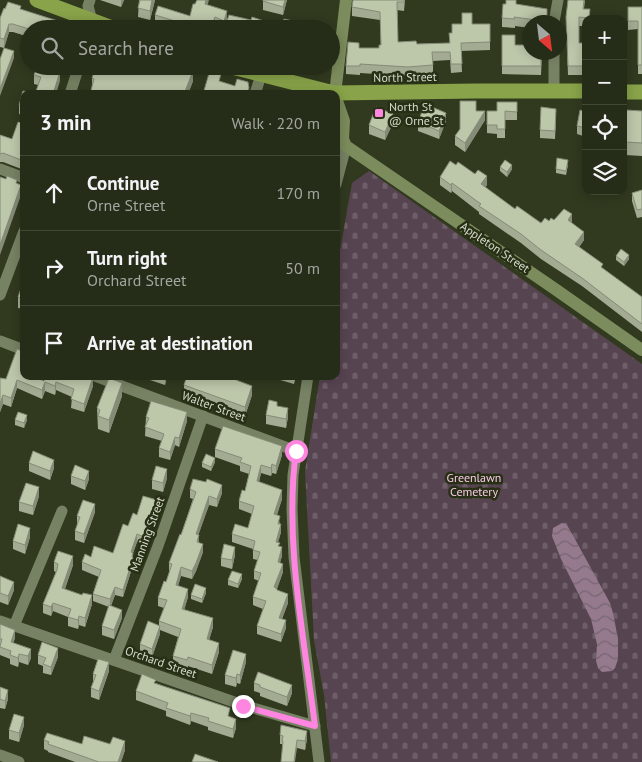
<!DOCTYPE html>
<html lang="en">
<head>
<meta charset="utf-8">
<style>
	body { margin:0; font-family:"PT Sans",sans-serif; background:#313824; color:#f1f3f6 }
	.controls { position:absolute; right:15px; top:15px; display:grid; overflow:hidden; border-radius:10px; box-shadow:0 2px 12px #0003 }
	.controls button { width:45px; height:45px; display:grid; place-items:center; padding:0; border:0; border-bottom:1px solid #424836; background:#252c17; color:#f1f3f6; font:25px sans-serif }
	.compass { position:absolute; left:522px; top:15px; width:45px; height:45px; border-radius:50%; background:#252c17; box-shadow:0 2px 12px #0003; rotate:152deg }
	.stop { position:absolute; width:15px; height:15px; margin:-11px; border:4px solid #fe85e0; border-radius:50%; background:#fff }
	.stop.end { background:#fe85e0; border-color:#fff; box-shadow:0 1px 5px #0008 }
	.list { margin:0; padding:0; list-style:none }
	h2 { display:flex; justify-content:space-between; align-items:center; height:65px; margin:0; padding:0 20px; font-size:21px }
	h2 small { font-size:16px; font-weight:400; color:#a3a7a1 }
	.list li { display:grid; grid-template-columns:32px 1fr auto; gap:15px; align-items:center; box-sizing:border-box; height:75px; padding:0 20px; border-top:1px solid #424836 }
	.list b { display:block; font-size:19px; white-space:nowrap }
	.list p { margin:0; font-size:16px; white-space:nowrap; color:#a3a7a1 }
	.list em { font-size:16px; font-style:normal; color:#a3a7a1 }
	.icon { flex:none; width:28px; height:28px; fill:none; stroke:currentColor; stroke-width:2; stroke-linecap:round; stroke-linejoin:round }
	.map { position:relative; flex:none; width:642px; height:762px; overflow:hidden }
	.search { position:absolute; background:#252c17; box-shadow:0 2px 12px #0003; left:20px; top:20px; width:320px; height:55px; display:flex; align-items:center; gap:12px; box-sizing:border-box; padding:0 18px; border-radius:28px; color:#a3a7a1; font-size:19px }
	.panel { position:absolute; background:#252c17; box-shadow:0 2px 12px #0003; left:20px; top:90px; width:320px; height:290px; border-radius:10px }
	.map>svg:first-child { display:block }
	.cemetery { fill:url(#cemetery-stones) }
	.water { fill:url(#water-waves) }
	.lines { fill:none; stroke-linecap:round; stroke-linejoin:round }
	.street { stroke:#778264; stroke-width:11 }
	.secondary { stroke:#7c8c5c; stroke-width:12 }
	.highway { stroke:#88a349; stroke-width:15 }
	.wall { fill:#a3ab92 }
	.shaded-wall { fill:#848b77 }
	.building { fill:#bdc7aa; stroke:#848b77 }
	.route { stroke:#fe85e0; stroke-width:6 }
	.poi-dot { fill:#fe85e0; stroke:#272f15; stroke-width:2 }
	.labels { text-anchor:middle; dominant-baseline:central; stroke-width:5; stroke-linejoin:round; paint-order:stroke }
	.street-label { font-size:12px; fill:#d6dccc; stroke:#272f15 }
	.poi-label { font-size:12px; fill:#d6dccc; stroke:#272f15; text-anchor:start }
	.park-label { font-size:12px; fill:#fbc9eb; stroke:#272f15 }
</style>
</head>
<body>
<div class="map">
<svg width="642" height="762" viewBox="0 0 642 762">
	<defs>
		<pattern id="cemetery-stones" width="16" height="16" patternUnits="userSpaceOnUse" patternTransform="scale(1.25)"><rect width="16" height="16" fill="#574451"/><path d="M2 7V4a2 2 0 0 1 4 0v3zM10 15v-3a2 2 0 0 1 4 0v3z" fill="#6e5e69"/></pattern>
		<pattern id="water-waves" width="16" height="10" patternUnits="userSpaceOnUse" patternTransform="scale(1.25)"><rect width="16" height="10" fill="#947a8c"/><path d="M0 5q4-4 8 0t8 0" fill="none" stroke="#776670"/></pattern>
	</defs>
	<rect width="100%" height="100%" fill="#313a1f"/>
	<!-- cemetery -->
	<path class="cemetery" d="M369 171 642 364V762H331L324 695 314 640 305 471 320 376H336V273L352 183Z"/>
	<!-- water -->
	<path class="water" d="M562 523 566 524 570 530 610 603 613 613 618 639V659L615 668 612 671 602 672 598 668 596 661 597 644 591 619 561 559 552 536 553 528Z"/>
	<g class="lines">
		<!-- street -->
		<g class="street">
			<path d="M90 0 88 6 92 21 90 29"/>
			<path d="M554 22 558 0"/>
			<path d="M554 52V91"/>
			<path d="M70 94 79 66"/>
			<path d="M255 94 261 75"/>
			<path d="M0 169 24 178"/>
			<path d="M336 184 346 146"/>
			<path d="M0 295 24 231"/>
			<path d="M0 341 24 350"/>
			<path d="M95 376 296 451"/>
			<path d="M308 376 293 475 292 509 294 557 319 762"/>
			<path d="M0 621 243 705 315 726"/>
			<path d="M14 626 62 511"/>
			<path d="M114 660 158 546 203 416"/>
			<path d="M0 755 19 762"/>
		</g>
		<!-- secondary -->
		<g class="secondary">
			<path d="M335 94 346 0"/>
			<path d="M336 98 344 121 343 139 346 146 555 289 642 350"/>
		</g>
		<!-- highway -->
		<g class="highway">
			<path d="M37 0 115 29"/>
			<path d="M228 66 334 93 476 91H586"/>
			<path d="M623 92H642"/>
		</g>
	</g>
	<!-- wall -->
	<g class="wall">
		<path d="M100 0H124L121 7Z"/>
		<path d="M139 0H155L150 20 138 17Z"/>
		<path d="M263 0H287L283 15 263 10Z"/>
		<path d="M405 0 404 11 397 10 398 42 417 44 449 43 452 33 472 24H490V50L461 51 462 72 451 73 450 60 433 61V74L408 76 360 73V75L346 74V66L359 48H379L381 45 380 20 352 16V7Z"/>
		<path d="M585 0 584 9 590 19H586V26H579V43L584 52H586V75H568L566 17Z"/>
		<path d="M517 4 547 16 550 22H530V28L515 26V28L502 27V18Z"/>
		<path d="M207 5 227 19 224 29H222L215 26 214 29H172L155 24V15L190 16Z"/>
		<path d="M628 7H642V74H638V29L628 30Z"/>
		<path d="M5 9H21L77 29H29V37L13 32H9L4 48 0 47V18Z"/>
		<path d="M502 35 515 45 542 52 541 75 502 74Z"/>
		<path d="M36 66H52L51 69 60 81 38 85 34 84V75L37 67Z"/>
		<path d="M317 66H328V70L317 69Z"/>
		<path d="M92 78 193 81 188 94H90L92 88Z"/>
		<path d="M24 94V116L19 114V105Z"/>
		<path d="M517 102V120H505V138H497V134L487 133V111H497Z"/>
		<path d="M476 111 485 120 465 152 455 145V136Z"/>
		<path d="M642 111V156L625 155V142Z"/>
		<path d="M586 112V137L577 134V126Z"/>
		<path d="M556 117 555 139 540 138V130Z"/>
		<path d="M446 121 439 139 418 131V122Z"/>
		<path d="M393 123 385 140 369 134V125Z"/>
		<path d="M24 124V170L3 162H0V135L12 139Z"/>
		<path d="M568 165 566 175 556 173V169Z"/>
		<path d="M500 167 512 169 507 177 500 171Z"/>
		<path d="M440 177 487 185 485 187 515 209 541 223 549 221 554 220 572 223 584 240 579 247 603 269 642 297V332L582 286 541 259 521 243 479 214V212L452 191 451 193 440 185Z"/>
		<path d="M642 190V217L637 218 632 201V193Z"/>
		<path d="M616 256 629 259 624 266 616 260Z"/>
		<path d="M24 284V309L18 308V297Z"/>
		<path d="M24 376 44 381 46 376 93 386 84 412 71 408 72 397 56 390 55 395 45 391 42 399 17 388 11 407 3 404 0 412V378L6 379Z"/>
		<path d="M150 376H167L165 385 150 380Z"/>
		<path d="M176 376H238V381L252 395 245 416 184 394V385L186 379Z"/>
		<path d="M270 376H296L294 384 270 377Z"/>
		<path d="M122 396 109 433 98 429 97 408Z"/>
		<path d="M277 406 288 417 286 428 266 424V415Z"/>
		<path d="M146 417 187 421 179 447 175 445 170 460 159 457V448L162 441 145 436Z"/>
		<path d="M15 420H27L24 428 15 425Z"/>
		<path d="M215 449 282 455 276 474 272 473 271 476 261 473 259 482 282 499 277 515 280 524 281 532 278 542 282 556 280 562 283 572 277 589V590L288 603 282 619 286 628 281 642 257 634V626L263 609 253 605V597L259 581 254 579V571L258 560 253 559V549L232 542V534L248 528 252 514 239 509V501L245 491 249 474 240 471V466L215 457Z"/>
		<path d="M215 462 211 471 202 467V463Z"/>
		<path d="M29 463 54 468 50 480 29 471Z"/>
		<path d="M71 476 89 479 85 490 71 484Z"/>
		<path d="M167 478 163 492 152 489V480Z"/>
		<path d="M190 489 222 493 217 507 209 505 198 535 199 543 203 552 196 571 192 579 181 576 178 585 188 597 184 610 213 627 209 640 219 652 212 674 188 666 187 669 173 664V656L178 637 160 630V634L152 657 140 653V644L159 625V621L164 608 158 606V598L166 582 170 571H169V563L181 535 193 499 190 498Z"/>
		<path d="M39 496 33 515 19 511V502Z"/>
		<path d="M157 508 144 544 137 542 133 553V565L123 597 115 595 111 606 122 618 114 639 102 635V626L109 607 93 601V594L99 577 82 570V562L91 557 113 553 128 526 137 515Z"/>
		<path d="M95 512 84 543 75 540V531L77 525V516Z"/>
		<path d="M30 537 25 554 13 549V541Z"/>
		<path d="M235 555 232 569 221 566V558Z"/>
		<path d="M54 562 73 565 65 589 92 604 85 627 79 625 78 629 68 626V617L53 611 51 616 43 613V604L56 572 54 571Z"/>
		<path d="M0 576 14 590 8 605 0 602Z"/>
		<path d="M242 579 238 588 228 585V580Z"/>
		<path d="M206 593 202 603 191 599V595Z"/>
		<path d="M0 624 15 638 13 643 31 658 28 665 19 662 18 667 10 664V659L0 655Z"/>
		<path d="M38 655 58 657 51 675 43 673V666L38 664Z"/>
		<path d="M246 662 240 684 237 683 236 687 225 684V675Z"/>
		<path d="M109 671 99 700 91 697V688L93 682V674Z"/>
		<path d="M156 683 230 717 236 728 233 738 208 730V727L191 721 190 725 166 716V711L136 700V691Z"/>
		<path d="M254 683 292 693 287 706 260 696V693L254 691Z"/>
		<path d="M0 687 8 699 5 709 0 708Z"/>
		<path d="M24 725 19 742 9 739V730Z"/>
		<path d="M280 735 307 739 305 750 297 748 282 749V744H280Z"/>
		<path d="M44 740 82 744 125 750 121 762H75L48 752V751L44 749Z"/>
	</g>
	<!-- shaded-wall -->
	<g class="shaded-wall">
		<path d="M121 0H124L121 7Z"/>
		<path d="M152 0H155L150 20V11Z"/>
		<path d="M206 0H209L205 13V4Z"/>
		<path d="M285 0H287L283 15V7Z"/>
		<path d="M227 11V19L224 29V21Z"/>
		<path d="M215 17V26L214 29H210Z"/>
		<path d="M9 24V32L4 48V39Z"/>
		<path d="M14 51V58L0 96V89Z"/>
		<path d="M193 71V81L188 94H184Z"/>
		<path d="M60 72V81L56 94H53Z"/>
		<path d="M485 111V120L465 152V143Z"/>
		<path d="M446 113V121L439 139V131Z"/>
		<path d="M393 114V123L385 140V132Z"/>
		<path d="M512 165V169L507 177V172Z"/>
		<path d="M487 176V185L481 193V184Z"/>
		<path d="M452 183V191L451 193V185Z"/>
		<path d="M21 185V195L0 255V245Z"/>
		<path d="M572 214V223L568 220Z"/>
		<path d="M584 232V240L575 253V244Z"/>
		<path d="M629 255V259L624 266V262Z"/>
		<path d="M165 376H167L165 385Z"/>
		<path d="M93 377V386L84 412V404Z"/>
		<path d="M17 380V388L11 407V398Z"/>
		<path d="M45 382V391L42 399V390Z"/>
		<path d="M56 382V390L55 395V386Z"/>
		<path d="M122 383V396L109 433V420Z"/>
		<path d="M252 386V395L245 416V407Z"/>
		<path d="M3 395V404L0 412V404Z"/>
		<path d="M288 408V417L286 428V419Z"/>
		<path d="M187 412V421L179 447V438Z"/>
		<path d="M27 415V420L24 428V423Z"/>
		<path d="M175 437V445L170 460V452Z"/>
		<path d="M282 446V455L276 474V466Z"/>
		<path d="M215 458V462L211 471V467Z"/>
		<path d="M54 460V468L50 480V471Z"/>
		<path d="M272 464V473L271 476V468Z"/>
		<path d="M261 465V473L257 490V481Z"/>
		<path d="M167 469V478L163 492V483Z"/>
		<path d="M89 471V479L85 490V481Z"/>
		<path d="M222 485V493L217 507V499Z"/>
		<path d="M39 487V496L33 515V506Z"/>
		<path d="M282 490V499L274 522V514Z"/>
		<path d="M209 496V505L196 542V534Z"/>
		<path d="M157 500V508L144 544V537Z"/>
		<path d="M95 504V512L84 543V534Z"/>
		<path d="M281 524V532L276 550V542Z"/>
		<path d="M30 528V537L25 554V545Z"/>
		<path d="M137 534V542L133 553V565L123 597V590L131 552Z"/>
		<path d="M203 544V552L196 571 192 579V571Z"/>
		<path d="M235 547V555L232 569V560Z"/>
		<path d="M282 547V556L278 570V562Z"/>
		<path d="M73 556V565L62 597V588Z"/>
		<path d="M283 564V572L274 596V587Z"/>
		<path d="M181 567V576L176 593V585Z"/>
		<path d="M242 574V579L238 588V584Z"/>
		<path d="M14 582V590L8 605V596Z"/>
		<path d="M115 587V595L110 607V599Z"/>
		<path d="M206 588V593L202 603V599Z"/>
		<path d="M188 589V597L182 617V609Z"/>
		<path d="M288 594V603L279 626V618Z"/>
		<path d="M92 595V604L85 627V618Z"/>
		<path d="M53 603V611L51 616V607Z"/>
		<path d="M122 610V618L114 639V630Z"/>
		<path d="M79 616V625L78 629V620Z"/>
		<path d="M213 618V627L207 647V639Z"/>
		<path d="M286 620V628L281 642V634Z"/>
		<path d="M160 626V634L152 657V649Z"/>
		<path d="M15 630V638L11 650V642Z"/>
		<path d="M219 643V652L212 674V665Z"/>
		<path d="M58 648V657L51 675V667Z"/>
		<path d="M31 649V658L28 665V656Z"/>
		<path d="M19 654V662L18 667V658Z"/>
		<path d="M246 654V662L240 684V675Z"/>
		<path d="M109 662V671L99 700V691Z"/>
		<path d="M237 674V683L236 687V678Z"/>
		<path d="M292 685V693L287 706V697Z"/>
		<path d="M8 690V699L5 709V701Z"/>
		<path d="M191 713V721L190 725V716Z"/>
		<path d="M24 717V725L19 742V733Z"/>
		<path d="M236 719V728L233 738V729Z"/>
		<path d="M307 731V739L305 750V741Z"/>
		<path d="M297 740V748L295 762H294Z"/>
		<path d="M125 741V750L121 762H118Z"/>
	</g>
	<!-- building -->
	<g class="building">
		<path d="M140 0H152L150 11 138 8Z"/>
		<path d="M197 0H206L205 4 227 11 224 21 215 17 210 29H202L155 15 158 6 190 16 193 4H195Z"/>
		<path d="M263 0H285L283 7 263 1Z"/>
		<path d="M353 0H404V2H397L398 42 416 41 417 44 450 43 449 33H452V24H462V13H472V24H490V42L461 43 462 64H451L450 52H432L433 65 408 67 360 64V66H346L348 42 359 43V48H379V45H381L380 12 352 7Z"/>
		<path d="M506 0H516V4L547 9V15L550 20V22L514 17 515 19 502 18 503 4H506Z"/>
		<path d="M568 0H584L583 9H590L589 18 579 17V43H584V52H586V66H568L566 17Z"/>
		<path d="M8 2 21 6 20 9 77 27 76 29H29L13 24H9L4 39 0 38V18L4 8 5 9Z"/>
		<path d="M628 7H642V65H638V21H628Z"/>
		<path d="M229 15 251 20 252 17 282 27 284 19 293 21 291 27 299 29H224Z"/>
		<path d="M502 35H515V45H530V52H541V66H502Z"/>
		<path d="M4 48 14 51 0 89V59Z"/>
		<path d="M38 66H49L48 68 60 72 53 94H35L41 77 34 75Z"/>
		<path d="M96 66H181L193 71 184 94H168L160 91 159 94H90L94 79 92 78Z"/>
		<path d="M210 70 221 74 219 81 235 86 237 79 248 82 249 88 247 94H203Z"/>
		<path d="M23 91 35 94H24V107L19 105Z"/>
		<path d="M460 101H476V111H485L465 143 455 136 460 129Z"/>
		<path d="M497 102H517V112L505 111V129H497V125H487V111H497Z"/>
		<path d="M425 104 446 113 439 131 418 122Z"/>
		<path d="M376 107 393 114 385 132 369 125Z"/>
		<path d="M541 107 556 109 555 131 540 130Z"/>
		<path d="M580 110 586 112V128L577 126Z"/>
		<path d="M626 110 642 111V143L625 142Z"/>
		<path d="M18 122 24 124V161L3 153 0 154V135L12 139Z"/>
		<path d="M557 158 568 160 566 171 556 169Z"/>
		<path d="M505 160 512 165 507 172 500 167Z"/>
		<path d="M450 161 456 165 458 162 475 174 478 170 487 176 481 184 515 209 517 206 541 223 545 218 549 221 551 218 554 220 564 209 572 214 568 220 584 232 575 244 603 264 601 267 642 297V324L582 278 541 250 521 234 479 206 481 204 452 183 451 185 440 177Z"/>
		<path d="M7 176 17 180 16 183 21 185 0 245V177L6 179Z"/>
		<path d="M642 190V209L637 210 632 193Z"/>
		<path d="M621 249 629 255 624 262 616 256Z"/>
		<path d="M23 283 24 284V299L18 297Z"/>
		<path d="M17 349 24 352V376H32L44 381 46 376H91L93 377 84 404 71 399 74 389 56 382 55 386 45 382 42 390 17 380 11 398 3 395 0 404V378L6 379Z"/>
		<path d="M187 376H237L236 380 252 386 245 407 184 385Z"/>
		<path d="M109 378 122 383 109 420 98 416 100 410 97 408Z"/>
		<path d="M269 400 277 402V406L288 408 286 419 266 415Z"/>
		<path d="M151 401 187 412 179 438 175 437 170 452 159 448 164 434 145 427 149 418 146 417Z"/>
		<path d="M18 412 27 415 24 423 15 420Z"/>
		<path d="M223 426 282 446 276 466 272 464 271 468 261 465 257 481 282 490 274 514 280 516 278 524H281L276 542 280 543 278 546 282 547 278 562 283 564 274 587 277 589V590L288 594 279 618 286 620 281 634 257 626 266 601 253 597 261 573 254 571 260 552 253 550 255 541 232 534 235 524 248 528 254 506 239 501 242 490 245 491 251 466 240 462 242 458 215 449Z"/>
		<path d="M33 451 54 460 50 471 29 463Z"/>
		<path d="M206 454 215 458 211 467 202 463Z"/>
		<path d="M75 465 89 471 85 481 71 476Z"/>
		<path d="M156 466 167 469 163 483 152 480Z"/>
		<path d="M193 479 206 482 207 479 222 485 217 499 209 496 196 534 199 535 197 542 203 544 196 563 192 571 181 567 176 585 188 589 182 609 213 618 207 639 219 643 212 665 188 657 187 660 173 656 181 629 159 621 167 600 158 598 164 581 166 582 172 564 169 563 180 534 181 535 196 492 190 489Z"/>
		<path d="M26 483 39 487 33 506 19 502Z"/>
		<path d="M143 496 157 500 144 537 137 534 131 552 133 553 132 557 133 558 123 590 115 587 110 599 93 594 101 570 82 562 85 554 91 557 94 546 113 553 123 524 128 526 133 513 137 515Z"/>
		<path d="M83 500 95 504 84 534 75 531 80 517 77 516Z"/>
		<path d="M18 524 30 528 25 545 13 541Z"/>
		<path d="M224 544 235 547 232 560 221 558Z"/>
		<path d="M58 551 73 556 62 588 82 595 83 593 92 595 85 618 79 616 78 620 68 617 71 609 53 603 51 607 43 604 57 570 58 564 54 562Z"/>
		<path d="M232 571 242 574 238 584 228 580Z"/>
		<path d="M0 576 14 582 8 596 0 593Z"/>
		<path d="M195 584 206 588 202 599 191 595Z"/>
		<path d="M109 605 122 610 114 630 102 626Z"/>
		<path d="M148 621 160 626 152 649 140 644Z"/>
		<path d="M0 624 15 630 11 642 31 649 28 656 19 654 18 658 10 655 11 651 0 647 2 639H0Z"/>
		<path d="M42 642 58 648 51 667 43 664 46 658 38 655Z"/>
		<path d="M233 650 246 654 240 675 237 674 236 678 225 675Z"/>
		<path d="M98 659 109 662 99 691 91 688 96 675 93 674Z"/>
		<path d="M258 672 292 685 287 697 260 687V685L254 683Z"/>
		<path d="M142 674 156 680 154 683 230 708 228 716 236 719 233 729 208 721 209 718 191 713 190 716 166 708 168 703 136 691Z"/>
		<path d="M0 687 8 690 5 701 0 699Z"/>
		<path d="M14 714 24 717 19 733 9 730Z"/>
		<path d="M281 725 307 731 305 741 297 740 294 762H281L283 741H282L283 736 280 735Z"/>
		<path d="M47 733 82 744 84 736 110 744 113 737 125 741 118 762H99L48 744 49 742 44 740Z"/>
		<path d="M195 754 218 762H192Z"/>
	</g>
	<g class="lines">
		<!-- route -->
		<path class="route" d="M243 706 315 726C304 637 284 540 296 451"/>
	</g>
	<!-- markers -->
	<rect class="poi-dot" x="374" y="108" width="10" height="10" rx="2.5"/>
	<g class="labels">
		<!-- street labels -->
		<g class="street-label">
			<text transform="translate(405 77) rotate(-1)">North Street</text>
			<text transform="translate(495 247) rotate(34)">Appleton Street</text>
			<text transform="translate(214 406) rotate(20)">Walter Street</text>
			<text transform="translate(147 534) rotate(-70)">Manning Street</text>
			<text transform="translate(161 662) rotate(19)">Orchard Street</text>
		</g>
		<!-- poi labels -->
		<g class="poi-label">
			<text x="389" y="106">North St<tspan x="389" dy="14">@ Orne St</tspan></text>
		</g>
		<!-- park labels -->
		<g class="park-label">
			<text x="474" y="477">Greenlawn<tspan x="474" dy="14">Cemetery</tspan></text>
		</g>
	</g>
</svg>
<div class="controls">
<button>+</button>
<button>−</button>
<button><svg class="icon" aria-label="locate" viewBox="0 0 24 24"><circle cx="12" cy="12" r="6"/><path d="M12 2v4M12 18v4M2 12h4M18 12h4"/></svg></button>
<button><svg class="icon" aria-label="layers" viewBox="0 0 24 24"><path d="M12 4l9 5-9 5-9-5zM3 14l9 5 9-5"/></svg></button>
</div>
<svg class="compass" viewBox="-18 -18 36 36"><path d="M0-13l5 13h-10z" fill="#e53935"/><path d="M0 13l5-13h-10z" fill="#a3a7a1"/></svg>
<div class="stop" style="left:296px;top:451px"></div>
<div class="stop end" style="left:243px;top:706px"></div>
<div class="search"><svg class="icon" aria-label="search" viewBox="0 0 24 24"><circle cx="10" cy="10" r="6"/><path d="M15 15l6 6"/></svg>Search here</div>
<section class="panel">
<h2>3 min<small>Walk · 220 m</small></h2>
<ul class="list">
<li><svg class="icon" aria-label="ahead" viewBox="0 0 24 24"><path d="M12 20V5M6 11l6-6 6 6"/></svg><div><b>Continue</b><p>Orne Street</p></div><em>170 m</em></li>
<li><svg class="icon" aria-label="right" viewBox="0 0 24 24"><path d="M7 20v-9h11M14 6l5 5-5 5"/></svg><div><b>Turn right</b><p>Orchard Street</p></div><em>50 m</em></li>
<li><svg class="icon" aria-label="arrive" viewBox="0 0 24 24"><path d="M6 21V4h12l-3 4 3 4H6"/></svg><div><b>Arrive at destination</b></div></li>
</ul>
</section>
</div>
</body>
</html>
